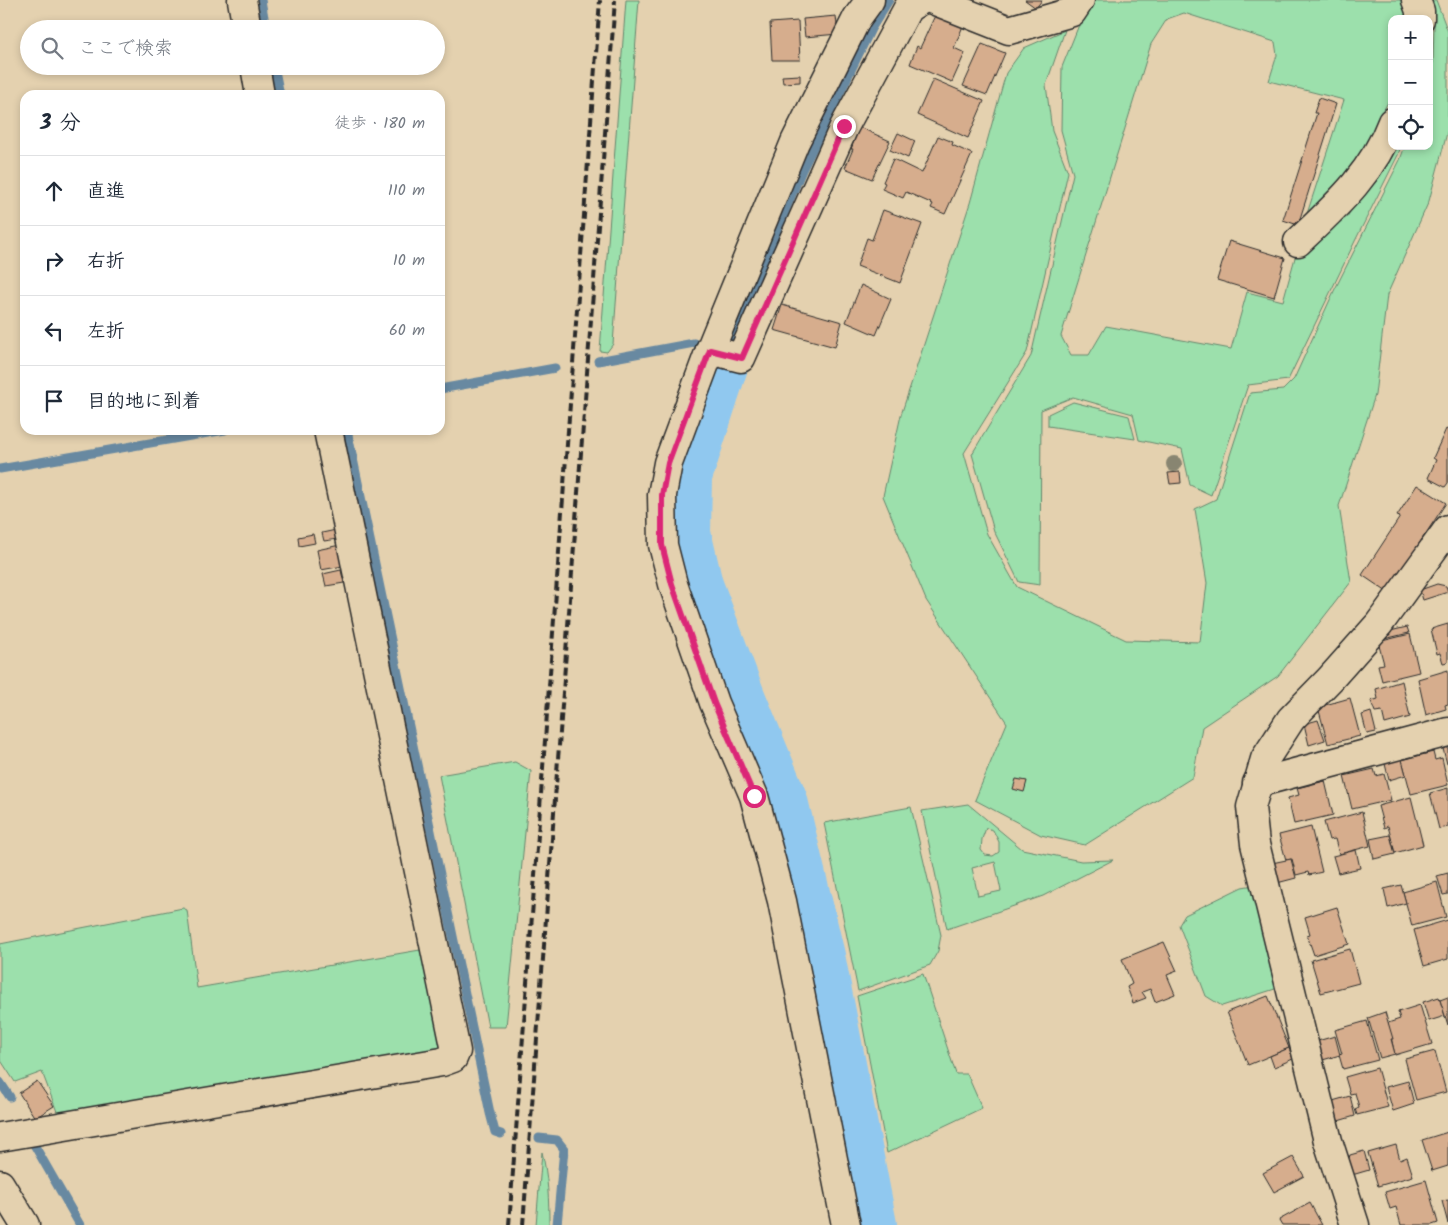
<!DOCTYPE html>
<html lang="ja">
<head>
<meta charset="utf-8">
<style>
	body { margin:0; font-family:Kalam,"Klee One",sans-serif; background:#f6f6f7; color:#1f2937 }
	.controls { position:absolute; right:15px; top:15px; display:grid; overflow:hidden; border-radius:10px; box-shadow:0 2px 8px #0003 }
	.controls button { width:45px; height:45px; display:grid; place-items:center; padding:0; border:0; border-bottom:1px solid #e0e1e3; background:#fff; color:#1f2937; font:25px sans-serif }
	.stop { position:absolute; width:15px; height:15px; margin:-11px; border:4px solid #db2777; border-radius:50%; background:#fff }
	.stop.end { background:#db2777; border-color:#fff; box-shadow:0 1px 5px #0008 }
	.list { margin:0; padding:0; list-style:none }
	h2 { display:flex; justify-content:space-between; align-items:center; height:65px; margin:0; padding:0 20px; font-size:21px }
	h2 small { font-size:16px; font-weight:400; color:#747a83 }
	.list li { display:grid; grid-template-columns:32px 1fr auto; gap:15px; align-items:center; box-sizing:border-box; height:70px; padding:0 20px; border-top:1px solid #e0e1e3 }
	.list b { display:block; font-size:19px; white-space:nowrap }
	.list em { font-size:16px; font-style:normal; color:#747a83 }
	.icon { flex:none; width:28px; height:28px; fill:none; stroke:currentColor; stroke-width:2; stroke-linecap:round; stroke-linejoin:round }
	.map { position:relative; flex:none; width:1448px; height:1225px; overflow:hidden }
	.search { position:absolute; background:#fff; box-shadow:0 2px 8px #0003; left:20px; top:20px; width:425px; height:55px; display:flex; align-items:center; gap:12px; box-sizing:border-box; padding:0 18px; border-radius:28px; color:#747a83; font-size:19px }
	.panel { position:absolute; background:#fff; box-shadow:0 2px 8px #0003; left:20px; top:90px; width:425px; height:345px; border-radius:15px }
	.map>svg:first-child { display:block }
	.green { fill:#9ce0ac; stroke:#64866c; fill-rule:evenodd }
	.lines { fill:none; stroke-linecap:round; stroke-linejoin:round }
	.stream { stroke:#6889a1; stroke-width:9 }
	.river { stroke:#90c8ef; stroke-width:50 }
	.building { fill:#d6ad8d; stroke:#2b2b2b }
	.street-casing { stroke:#2b2b2b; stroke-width:31 }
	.street { stroke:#e4d1af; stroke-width:28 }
	.rail { stroke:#2b2b2b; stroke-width:4; stroke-dasharray:8 4; stroke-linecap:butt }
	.tree { fill:#888571 }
	.route { stroke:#db2777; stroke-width:6 }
</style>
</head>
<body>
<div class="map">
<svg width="1448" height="1225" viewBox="0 0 1448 1225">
	<rect width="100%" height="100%" fill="#e4d1af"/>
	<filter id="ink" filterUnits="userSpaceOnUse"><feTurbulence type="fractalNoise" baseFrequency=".02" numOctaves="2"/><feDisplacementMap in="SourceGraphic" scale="10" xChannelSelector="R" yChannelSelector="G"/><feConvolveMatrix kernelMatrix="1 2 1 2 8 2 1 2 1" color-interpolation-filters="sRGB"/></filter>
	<g filter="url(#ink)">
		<!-- green -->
		<g class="green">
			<path d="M626 0H639L613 344 607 352 600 351Z"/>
			<path d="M1089 0H1407L1406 19H1392V92L1390 98 1365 147 1336 189 1304 223 1344 100 1269 81 1277 55 1275 42 1184 13 1167 19 1151 44 1061 336 1071 355H1089L1106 326 1231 349 1247 292 1283 301 1296 254 1347 217 1392 144V146H1401L1398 155 1356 239 1288 380 1248 385 1211 495 1190 485 1182 449 1139 440 1133 414 1073 397 1041 410 1040 585 1019 582 994 531 972 454 1031 356 1073 174 1061 130 1062 67Z"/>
			<path d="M1429 0H1436L1448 32V129L1429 201 1387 295 1375 395 1339 506 1351 582 1278 676 1202 727 1193 777 1085 845 1041 835 975 800 1007 723 926 600 883 496 901 415 970 203 1006 73 1024 48 1065 30 1046 85 1052 131 1068 172 1027 352 964 453 987 534 1017 587 1126 640 1200 642 1207 583 1195 509 1216 499 1250 393 1283 390 1294 379 1334 291 1400 160 1405 146H1429V75L1433 63 1434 25Z"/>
			<path d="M1073 402 1129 416 1135 439 1048 426V414Z"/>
			<path d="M515 762 531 771 506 1027H488L439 775Z"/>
			<path d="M968 804 1022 849 1081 861 1113 860 1043 896 947 929 922 811ZM986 828 993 830 999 842V852L993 856 985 855 981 850 982 839ZM995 862 1001 891 978 896 972 868Z"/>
			<path d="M911 807 941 935 938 951 930 965 858 991 824 823Z"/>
			<path d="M1254 885 1278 988 1222 1006 1206 996 1179 925 1185 915 1242 887Z"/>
			<path d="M183 908 187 910 197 988 420 950 428 953 444 1047 436 1054 59 1117 42 1072 15 1082 0 1059V944Z"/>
			<path d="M923 974 956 1074H967L982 1108 887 1153 857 996Z"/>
			<path d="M542 1152C548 1176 549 1201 549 1225H536Z"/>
		</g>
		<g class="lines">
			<!-- stream -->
			<g class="stream">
				<path d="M261 0 266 29"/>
				<path d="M274 66 280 95"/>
				<path d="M727 351 732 337 802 170 871 29 889 0"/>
				<path d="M598 361 694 343"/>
				<path d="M440 389 555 368"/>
				<path d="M347 430 490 1113 495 1132 501 1134"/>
				<path d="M0 469 225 430"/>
				<path d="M0 1082 10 1097"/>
				<path d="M539 1138 557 1140 564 1149 557 1225"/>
				<path d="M32 1141 80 1225"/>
			</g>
			<!-- river -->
			<path class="river" d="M723 366 687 477 686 533 698 585 741 699 783 801 820 956 872 1225"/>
		</g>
		<!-- building -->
		<g class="building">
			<path d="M1025 0H1042L1036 8Z"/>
			<path d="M938 9 965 21 954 48 965 53 952 82 910 64 917 46 920 48Z"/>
			<path d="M836 16 838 34 805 37 803 19Z"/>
			<path d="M798 21 800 60H772L770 23Z"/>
			<path d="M982 44 1005 53 987 95 963 86Z"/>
			<path d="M800 75V82L783 83 782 76Z"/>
			<path d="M933 79 984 101 968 138 917 115Z"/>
			<path d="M1319 98 1336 104 1298 225 1283 220 1317 113H1314Z"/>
			<path d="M859 127 890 141 872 179 845 168 853 149H851Z"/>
			<path d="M898 133 915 141 908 158 890 150Z"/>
			<path d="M938 136 953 142 952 145 972 154 945 214 931 208 933 204 906 192 903 198 882 189 885 183 883 182 893 159 922 173Z"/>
			<path d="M883 210 922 224 900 283 857 266 867 238 872 240Z"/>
			<path d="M1229 241 1285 258 1274 297 1217 280Z"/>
			<path d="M861 285 891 299 876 335 846 322Z"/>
			<path d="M782 305 842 322 835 347 774 330Z"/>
			<path d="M1446 429 1448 430V483L1445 487 1428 478 1436 460 1433 458Z"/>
			<path d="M1180 472 1181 483 1170 484 1168 473Z"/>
			<path d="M1417 485 1446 503 1387 592 1362 575 1400 517 1397 516Z"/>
			<path d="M336 530 338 539 324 541 322 533Z"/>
			<path d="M313 534 315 543 299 546 298 537Z"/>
			<path d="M340 545 343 566 321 570 317 550Z"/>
			<path d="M341 570 344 583 326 586 323 574Z"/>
			<path d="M1437 584 1446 586 1448 592 1423 600 1420 590Z"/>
			<path d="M1448 624V662L1443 663 1440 653 1437 654 1431 629Z"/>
			<path d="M1407 627 1409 633 1380 640 1386 632Z"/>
			<path d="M1410 634 1419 672 1382 681 1378 665 1384 664 1378 642Z"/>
			<path d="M1448 670V704L1445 705 1446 709 1426 715 1418 679Z"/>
			<path d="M1402 681 1410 717 1385 724 1382 711 1375 712 1371 701 1378 699 1376 689Z"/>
			<path d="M1350 698 1360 736 1328 744 1318 707Z"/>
			<path d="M1371 712 1376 732 1367 734 1362 715Z"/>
			<path d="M1318 720 1325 740 1309 745 1304 724Z"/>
			<path d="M1448 743V764H1447L1442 745Z"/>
			<path d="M1433 752 1435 760 1442 758 1448 785 1411 794 1402 760Z"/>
			<path d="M1401 756 1406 775 1389 780 1384 760Z"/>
			<path d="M1374 769 1376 776 1384 774 1391 800 1352 809 1344 776Z"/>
			<path d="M1016 779 1027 781 1024 792 1013 789Z"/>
			<path d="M1325 781 1333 815 1294 824 1288 798 1299 795 1297 788Z"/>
			<path d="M1448 788V827L1439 829 1430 793Z"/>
			<path d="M1411 797 1423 845 1395 853 1388 826 1384 828 1378 806Z"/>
			<path d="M1362 812 1370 846 1339 854 1335 839 1329 840 1324 822Z"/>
			<path d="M1311 827 1322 872 1309 875 1308 872 1296 875 1292 859 1286 860 1279 835Z"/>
			<path d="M1390 835 1395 854 1374 859 1370 839Z"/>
			<path d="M1356 850 1360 868 1338 873 1333 856Z"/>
			<path d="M1291 859 1296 878 1277 883 1272 863Z"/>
			<path d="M1448 873V894L1443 895 1437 876Z"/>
			<path d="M1437 882 1446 917 1412 926 1403 892Z"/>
			<path d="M1401 885 1406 903 1388 908 1384 889Z"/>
			<path d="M1337 907 1349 944 1314 955 1307 935 1310 934 1305 917Z"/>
			<path d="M1448 920V959L1424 966 1414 930Z"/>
			<path d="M1164 942 1177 971 1167 975 1175 994 1155 1002 1150 989 1142 992 1146 998 1133 1003 1127 987 1132 984 1122 959Z"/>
			<path d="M1350 949 1359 983 1321 993 1311 960Z"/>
			<path d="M1268 996 1289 1048 1248 1065 1227 1012Z"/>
			<path d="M1439 997 1445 1016 1429 1021 1423 1002Z"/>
			<path d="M1448 997V1025L1440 1000Z"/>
			<path d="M1420 1005 1432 1044 1395 1055 1388 1023 1400 1019 1398 1012Z"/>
			<path d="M1385 1012 1393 1039H1391L1395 1054 1380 1058 1368 1018Z"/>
			<path d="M1367 1021 1378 1060 1343 1069 1339 1055 1342 1054 1335 1030Z"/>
			<path d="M1335 1036 1340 1055 1319 1061 1314 1042Z"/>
			<path d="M1289 1048 1293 1059 1274 1067 1270 1056Z"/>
			<path d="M1435 1051 1446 1092 1416 1100 1405 1059Z"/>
			<path d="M1377 1068 1388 1107 1357 1115 1355 1109 1359 1107 1355 1093 1350 1094 1345 1077Z"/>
			<path d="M37 1081 54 1106 35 1118 19 1093Z"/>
			<path d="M1408 1081 1414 1104 1393 1111 1386 1087Z"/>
			<path d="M1350 1096 1355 1116 1338 1121 1337 1117 1333 1118 1329 1102Z"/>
			<path d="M1448 1132V1166L1432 1171 1422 1140Z"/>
			<path d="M1396 1145 1400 1160 1407 1157 1413 1176 1378 1186 1368 1153Z"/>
			<path d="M1364 1151 1369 1170 1352 1175 1348 1161 1350 1155Z"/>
			<path d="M1293 1157 1304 1176 1274 1192 1263 1173Z"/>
			<path d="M1426 1180 1438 1223 1432 1225H1401L1396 1207 1390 1209 1385 1192Z"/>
			<path d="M1448 1200V1224L1442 1201Z"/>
			<path d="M1310 1203 1322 1225H1282L1279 1220Z"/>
		</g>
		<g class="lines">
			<!-- street casing -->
			<g class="street-casing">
				<g id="street">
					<path d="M242 0 247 29"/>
					<path d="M933 0 1009 30 1072 12 1080 0"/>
					<path d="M1416 0 1420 11V19"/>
					<path d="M255 66 260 95"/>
					<path d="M1298 242C1336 206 1373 173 1392 122"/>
					<path d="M710 350 741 358 844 127 908 8 921 0"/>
					<path d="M1257 783 1448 732"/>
					<path d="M0 1137 442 1062 453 1058 456 1051 328 430"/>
					<path d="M0 1184 25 1225"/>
					<path d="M846 1225 782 901 754 796 714 703 673 584 663 545 662 495 668 463 710 350 795 142 857 18 870 0"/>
					<path d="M1355 1225 1328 1141 1255 844 1251 807 1265 759 1291 719 1330 679 1379 624 1448 529"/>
				</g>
			</g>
			<!-- street -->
			<use href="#street" class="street"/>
			<!-- rail -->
			<g class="rail">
				<path d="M509 1225 600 0"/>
				<path d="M523 1225 615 0"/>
			</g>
		</g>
		<!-- trees -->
		<circle class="tree" cx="1174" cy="464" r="8"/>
	</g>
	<g class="lines" filter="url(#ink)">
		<!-- route -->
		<path class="route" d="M754 796 714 703 672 584 662 545V495L668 463 710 350 742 358 844 126"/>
	</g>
</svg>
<div class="controls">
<button>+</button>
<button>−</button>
<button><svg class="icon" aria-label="locate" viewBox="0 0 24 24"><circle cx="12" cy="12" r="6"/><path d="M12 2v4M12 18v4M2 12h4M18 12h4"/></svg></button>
</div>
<div class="stop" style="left:754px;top:796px"></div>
<div class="stop end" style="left:844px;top:126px"></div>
<div class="search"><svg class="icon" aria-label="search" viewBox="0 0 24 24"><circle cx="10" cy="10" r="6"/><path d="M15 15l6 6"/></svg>ここで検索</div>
<section class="panel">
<h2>3 分<small>徒歩 · 180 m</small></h2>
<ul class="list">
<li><svg class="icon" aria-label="ahead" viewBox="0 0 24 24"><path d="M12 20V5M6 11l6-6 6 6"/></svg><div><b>直進</b></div><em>110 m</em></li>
<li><svg class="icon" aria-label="right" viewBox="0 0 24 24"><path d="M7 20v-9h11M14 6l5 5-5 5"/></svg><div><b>右折</b></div><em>10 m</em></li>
<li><svg class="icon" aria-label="left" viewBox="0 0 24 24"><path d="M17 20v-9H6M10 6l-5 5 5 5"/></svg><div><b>左折</b></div><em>60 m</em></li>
<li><svg class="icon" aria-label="arrive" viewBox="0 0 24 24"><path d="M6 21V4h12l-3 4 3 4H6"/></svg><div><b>目的地に到着</b></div></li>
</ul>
</section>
</div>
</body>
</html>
